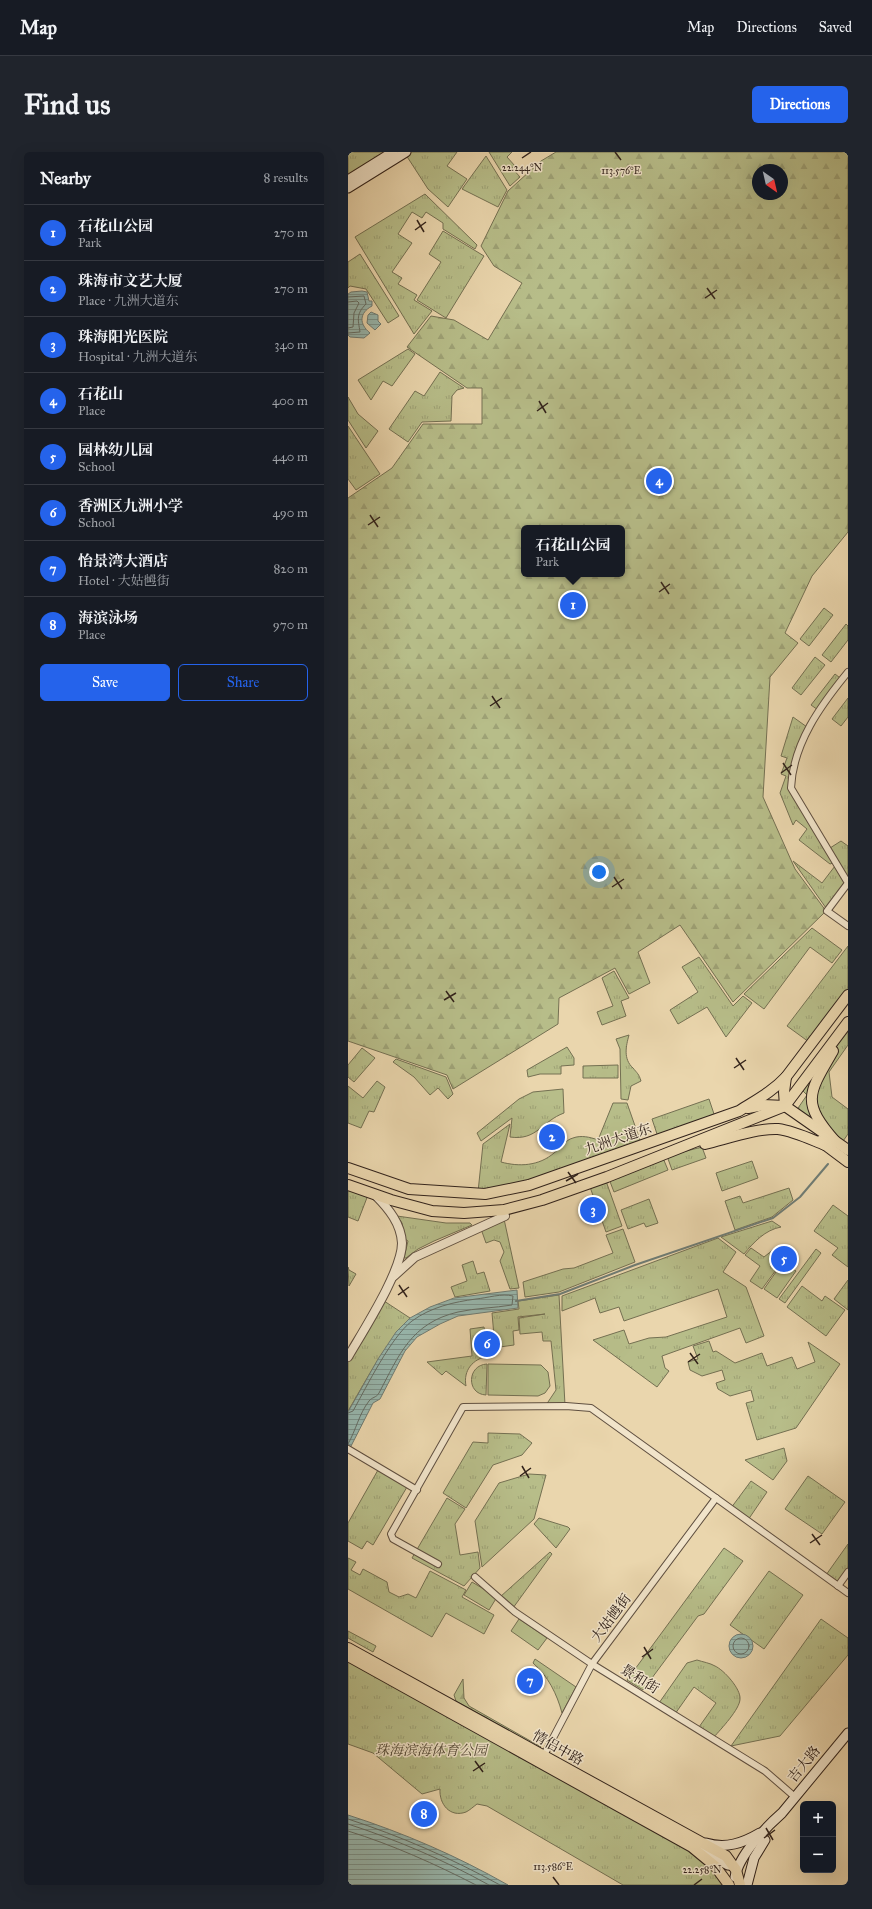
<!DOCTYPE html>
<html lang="en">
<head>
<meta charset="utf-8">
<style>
	body { margin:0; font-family:"IM FELL Great Primer","Noto Serif SC",serif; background:#20242c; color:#f1f3f6 }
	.controls { position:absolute; right:12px; bottom:12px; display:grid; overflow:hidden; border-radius:6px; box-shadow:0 4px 16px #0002 }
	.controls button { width:36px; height:36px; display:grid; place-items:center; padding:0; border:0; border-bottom:1px solid #363941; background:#171b24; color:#f1f3f6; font:20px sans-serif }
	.compass { position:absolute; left:404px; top:12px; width:36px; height:36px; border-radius:50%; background:#171b24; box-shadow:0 4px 16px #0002; rotate:146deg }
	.you { position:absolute; left:251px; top:720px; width:14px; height:14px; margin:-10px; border:3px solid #fff; border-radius:50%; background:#1a73e8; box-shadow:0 0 0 6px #1a73e833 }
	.badge { display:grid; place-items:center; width:26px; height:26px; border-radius:50%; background:#2563eb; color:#fff; font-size:13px; font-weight:700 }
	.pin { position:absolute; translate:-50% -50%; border:2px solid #fff; box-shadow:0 1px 4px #0006 }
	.popup { position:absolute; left:173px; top:373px; width:104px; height:52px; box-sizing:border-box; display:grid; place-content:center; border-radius:6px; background:#171b24; filter:drop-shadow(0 1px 3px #0005); font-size:13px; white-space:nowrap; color:#9ea1a6 }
	.popup b { font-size:15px; color:#f1f3f6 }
	.popup::after { content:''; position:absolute; left:50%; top:100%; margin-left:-8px; border:8px solid transparent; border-top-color:#171b24 }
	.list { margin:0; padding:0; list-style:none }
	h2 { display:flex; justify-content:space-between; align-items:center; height:52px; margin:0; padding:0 16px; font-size:17px }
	h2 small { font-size:13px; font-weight:400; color:#9ea1a6 }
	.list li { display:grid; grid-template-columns:26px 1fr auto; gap:12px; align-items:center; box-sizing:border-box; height:56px; padding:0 16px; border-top:1px solid #363941 }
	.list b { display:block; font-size:15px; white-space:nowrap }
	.list p { margin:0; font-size:13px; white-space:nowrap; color:#9ea1a6 }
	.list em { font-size:13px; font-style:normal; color:#9ea1a6 }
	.actions { display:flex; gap:8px; padding:12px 16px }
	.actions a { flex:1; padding:9px 0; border:1px solid #2563eb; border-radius:6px; text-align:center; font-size:14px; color:#2563eb }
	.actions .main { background:#2563eb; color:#fff }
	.map { position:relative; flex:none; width:500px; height:1733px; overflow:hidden; border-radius:6px }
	header { display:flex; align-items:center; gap:24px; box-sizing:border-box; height:56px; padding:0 20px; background:#171b24; border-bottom:1px solid #363941 }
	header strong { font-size:19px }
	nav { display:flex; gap:22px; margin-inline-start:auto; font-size:14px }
	.intro { display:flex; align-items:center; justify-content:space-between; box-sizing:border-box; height:96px; padding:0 24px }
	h1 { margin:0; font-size:28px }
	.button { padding:10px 18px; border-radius:6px; background:#2563eb; color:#fff; font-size:14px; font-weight:700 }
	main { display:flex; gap:24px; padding:0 24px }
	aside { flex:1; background:#171b24; border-radius:6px; box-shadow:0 4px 16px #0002 }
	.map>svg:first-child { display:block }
	.grass { fill:url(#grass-tufts); stroke:#747052 }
	.forest { fill:url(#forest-firs); stroke:#747052; fill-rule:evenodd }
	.garden { fill:#b7bd89; stroke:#747052 }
	.water { fill:url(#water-rules); stroke:#6f7c74 }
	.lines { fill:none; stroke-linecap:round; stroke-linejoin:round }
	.shore { stroke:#646d65; stroke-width:1 }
	.stream { stroke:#6f7c74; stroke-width:2 }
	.minor-casing { stroke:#5f4f40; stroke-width:8 }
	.tertiary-casing { stroke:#5f4f40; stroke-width:10 }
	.secondary-casing { stroke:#31221b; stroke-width:11 }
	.primary-casing { stroke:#31221b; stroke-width:12 }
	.trunk-casing { stroke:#31221b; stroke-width:12 }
	.minor { stroke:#f1e4ca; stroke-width:6 }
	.tertiary { stroke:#f1e4ca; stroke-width:8 }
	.secondary { stroke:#f1e4ca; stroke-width:9 }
	.primary { stroke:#ead6ad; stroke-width:10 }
	.trunk { stroke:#ead6ad; stroke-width:10 }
	.ticks { fill:none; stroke:#31221b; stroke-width:1.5 }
	.labels { text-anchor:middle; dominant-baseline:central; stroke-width:3; stroke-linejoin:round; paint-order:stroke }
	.street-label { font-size:14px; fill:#31221b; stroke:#f1e4ca }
	.park-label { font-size:14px; font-style:italic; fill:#524936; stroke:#f1e4ca }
	.ticks-label { font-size:10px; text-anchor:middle; fill:#31221b; stroke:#f1e4ca; stroke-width:3; stroke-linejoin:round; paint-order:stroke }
</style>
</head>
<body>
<header>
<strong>Map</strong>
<nav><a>Map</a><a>Directions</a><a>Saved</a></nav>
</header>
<div class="intro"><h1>Find us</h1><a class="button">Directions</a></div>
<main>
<aside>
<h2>Nearby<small>8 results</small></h2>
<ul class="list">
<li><span class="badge">1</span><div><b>石花山公园</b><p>Park</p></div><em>270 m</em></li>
<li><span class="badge">2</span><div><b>珠海市文艺大厦</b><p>Place · 九洲大道东</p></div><em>270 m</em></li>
<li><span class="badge">3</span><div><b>珠海阳光医院</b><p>Hospital · 九洲大道东</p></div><em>340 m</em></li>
<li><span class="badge">4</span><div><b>石花山</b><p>Place</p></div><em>400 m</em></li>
<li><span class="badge">5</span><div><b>园林幼儿园</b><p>School</p></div><em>440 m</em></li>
<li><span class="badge">6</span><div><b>香洲区九洲小学</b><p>School</p></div><em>490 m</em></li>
<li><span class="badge">7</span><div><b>怡景湾大酒店</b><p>Hotel · 大姑乸街</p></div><em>820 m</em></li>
<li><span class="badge">8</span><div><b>海滨泳场</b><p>Place</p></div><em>970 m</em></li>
</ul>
<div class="actions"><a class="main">Save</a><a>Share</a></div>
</aside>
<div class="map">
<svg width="500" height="1733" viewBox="0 0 500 1733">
	<defs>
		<pattern id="grass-tufts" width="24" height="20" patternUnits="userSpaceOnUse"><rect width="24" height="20" fill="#b7bd89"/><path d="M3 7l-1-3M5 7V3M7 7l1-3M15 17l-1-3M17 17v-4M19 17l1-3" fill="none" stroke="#9ea276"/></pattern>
		<pattern id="forest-firs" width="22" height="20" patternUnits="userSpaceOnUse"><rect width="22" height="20" fill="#b7bd89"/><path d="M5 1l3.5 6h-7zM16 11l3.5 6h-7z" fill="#9ea276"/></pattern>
		<pattern id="water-rules" width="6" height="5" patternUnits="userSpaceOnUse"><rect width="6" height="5" fill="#98b8af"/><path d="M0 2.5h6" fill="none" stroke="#7d958e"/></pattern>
	</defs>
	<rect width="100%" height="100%" fill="#ead6ad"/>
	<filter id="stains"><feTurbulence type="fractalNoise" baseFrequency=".005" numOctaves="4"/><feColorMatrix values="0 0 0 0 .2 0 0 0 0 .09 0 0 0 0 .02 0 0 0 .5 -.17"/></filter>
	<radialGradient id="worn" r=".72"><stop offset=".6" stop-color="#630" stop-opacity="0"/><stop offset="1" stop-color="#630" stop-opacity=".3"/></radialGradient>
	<!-- grass -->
	<g class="grass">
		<path d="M0 0H45L0 28Z"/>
		<path d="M62 0H109L99 14 119 27 100 55 80 37 58 3Z"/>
		<path d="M141 0H164L159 5 167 14 164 16 172 25 162 34Z"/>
		<path d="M138 4 159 38 150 55 114 37Z"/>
		<path d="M77 42 129 93 127 97 95 77V71L78 60 74 66 64 60 50 82 64 91 44 120 54 126 50 132 69 143 66 148 84 159 66 182 7 85Z"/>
		<path d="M95 79 136 104 98 166 69 148 93 110 81 102Z"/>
		<path d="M12 102 51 164 40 171 18 137 2 134 0 136V110Z"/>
		<path d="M60 197 67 202 44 234 35 229 23 248 10 228Z"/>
		<path d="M92 220 116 236 109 238 104 244 103 269 74 270 60 290 41 277 67 239 76 244Z"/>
		<path d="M0 245 10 262 30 279 18 296 0 268Z"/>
		<path d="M0 274 32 322 8 338 0 327Z"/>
		<path d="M476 456 485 463 461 494 452 487Z"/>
		<path d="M498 472 500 474V488L483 510 474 503Z"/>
		<path d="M467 505 477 513 453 543 444 536Z"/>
		<path d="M487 522 496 529 473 560 463 553Z"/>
		<path d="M500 546V565L493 574 484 567Z"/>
		<path d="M445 565 459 575 441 630 485 711 482 712 451 688 459 677 448 668 445 673 432 641 438 624 433 622 439 606 433 604Z"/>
		<path d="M493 689 500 694V727L482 696Z"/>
		<path d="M445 709 474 731 487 714 497 731 478 756Z"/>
		<path d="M464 776 494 798 484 811 462 795 416 857 396 842Z"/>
		<path d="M500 794V839L461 890 439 874Z"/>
		<path d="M351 805 385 854 395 844 404 851 378 885 359 855 330 872 322 858 350 840 334 815Z"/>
		<path d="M266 819 281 846 273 849 278 864 254 873 249 860 265 854 254 826Z"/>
		<path d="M500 872V893L481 920 484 945 500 957V982L493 992 448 959 459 943 452 936Z"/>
		<path d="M281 883C278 894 275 907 285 916 289 921 291 922 293 929L283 934 280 948 273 947 272 897 268 887Z"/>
		<path d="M219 895 226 906V913L213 914V922H192L180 925 179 918Z"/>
		<path d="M14 896 27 906 6 930 0 925V913Z"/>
		<path d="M48 907 98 925 105 942 100 947 90 936 82 943 66 925 45 910Z"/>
		<path d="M270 913V926H235V914Z"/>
		<path d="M29 929 37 935 26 960 21 959 13 976 0 971V934L15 946Z"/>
		<path d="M215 937 216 961C194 969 189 989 162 985L164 966 133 989 129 981 171 947 185 940Z"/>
		<path d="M361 947 367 965 310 985 304 967Z"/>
		<path d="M265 951H279L293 991 182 1030 130 1040 135 992 162 972 153 1010C171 1015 191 1014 206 1001 213 996 217 988 225 986 233 983 242 985 250 988Z"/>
		<path d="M354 995 358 1006 324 1018 319 1004Z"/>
		<path d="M315 1006 320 1018 266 1040 261 1027Z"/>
		<path d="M404 1009 410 1026 374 1039 368 1021Z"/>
		<path d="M258 1029 274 1074 258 1080 242 1035Z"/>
		<path d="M0 1036 20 1043 10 1069 0 1065Z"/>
		<path d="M441 1036 445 1048 424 1065 387 1078 377 1049 392 1044 395 1051Z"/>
		<path d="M301 1047 310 1071 298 1075 296 1071 280 1077 273 1058Z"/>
		<path d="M485 1053 500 1064V1115L484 1103 490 1096 466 1079Z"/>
		<path d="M49 1064 98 1071H122L124 1073 86 1089 70 1097 58 1106H56L60 1089 57 1087 54 1071Z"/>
		<path d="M156 1067 171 1136 162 1137 152 1109 156 1100 152 1090 146 1088 138 1091 133 1077Z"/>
		<path d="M424 1069 433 1075C417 1078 406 1090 396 1102L373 1085Z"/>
		<path d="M275 1077 287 1110 211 1140 177 1145 175 1130 215 1117 226 1116 265 1101 258 1083Z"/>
		<path d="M370 1086 388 1100 375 1120 398 1135 416 1184 398 1191 392 1176 314 1204 317 1216 321 1219 309 1235 245 1188 276 1178 281 1192 301 1186 318 1185 379 1165 370 1137 276 1169 271 1155 252 1161 247 1146 214 1159V1144Z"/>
		<path d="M430 1094 438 1097 436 1107 414 1137 402 1129 412 1114 397 1103 403 1096 416 1105Z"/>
		<path d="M468 1097 473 1101 437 1151 431 1147Z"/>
		<path d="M125 1109 129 1122 136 1120 142 1139 107 1145 103 1135 119 1129 114 1113Z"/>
		<path d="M0 1115 1 1118 8 1122 1 1134Z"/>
		<path d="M500 1128V1158L486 1147Z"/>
		<path d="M454 1134 474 1149 477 1144 497 1158 478 1184 439 1155Z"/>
		<path d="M211 1143 217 1253H198L208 1238 203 1189H195L194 1180 172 1182 171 1166 197 1162 170 1165 171 1178 165 1179 166 1193 152 1195 150 1184H146L144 1161 171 1157 170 1149Z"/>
		<path d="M33 1147 62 1166C36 1193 19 1227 0 1259V1206Z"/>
		<path d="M136 1175 140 1204C125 1207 115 1218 118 1234L98 1219 94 1223 79 1210 124 1204 122 1177Z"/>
		<path d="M361 1189 365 1200 368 1199 387 1211 414 1201 419 1214 444 1205 449 1217 467 1210 460 1190 492 1212 448 1276 409 1288 398 1251 406 1249 403 1238 382 1244 370 1237 368 1231 377 1228 374 1218 354 1224 342 1218 340 1210 350 1207 345 1194Z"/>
		<path d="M139 1212 138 1243C118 1242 119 1213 139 1212Z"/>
		<path d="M140 1281 172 1282 184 1291 174 1303 145 1313 118 1356 95 1341 125 1290 140 1291Z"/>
		<path d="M436 1296 439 1309 425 1328 397 1308Z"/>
		<path d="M30 1318 59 1335 25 1393 19 1389 14 1397 0 1389V1371Z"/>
		<path d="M181 1322 198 1323 186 1367 134 1415 127 1369 151 1331Z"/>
		<path d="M460 1324 497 1350 474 1382 437 1357Z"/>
		<path d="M403 1329 419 1340 400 1368 383 1356Z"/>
		<path d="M99 1346 117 1357 107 1372 112 1403 130 1400 132 1416 116 1434 64 1406Z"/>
		<path d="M191 1366 220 1375 222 1377 208 1396 186 1372Z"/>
		<path d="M500 1392V1417L490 1432 478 1423Z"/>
		<path d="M376 1396 395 1409 356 1462 350 1464 295 1538 279 1528Z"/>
		<path d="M202 1400 204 1402 165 1456 152 1445Z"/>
		<path d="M0 1406 8 1410 3 1418 12 1423 15 1417 39 1430 41 1440 51 1445 60 1442 68 1446 82 1419 118 1438 114 1445 146 1463 136 1482 98 1461 84 1485 0 1437Z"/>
		<path d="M421 1419 455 1443 416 1497 382 1473Z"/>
		<path d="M473 1467 500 1486V1503L432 1584 383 1594Z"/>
		<path d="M0 1479 28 1494 25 1500 0 1486Z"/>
		<path d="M0 1506 335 1693 363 1713 379 1733H275L139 1654 129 1652C125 1655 122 1658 118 1660 102 1666 91 1652 92 1637L74 1642 25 1601 0 1592Z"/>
		<path d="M187 1507 228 1535 214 1561C209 1542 200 1524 185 1511Z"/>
		<path d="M349 1508C355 1510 362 1511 367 1514 376 1518 393 1537 392 1547 392 1557 373 1577 366 1585L351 1575 368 1551 346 1535 327 1562 311 1551 339 1511Z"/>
	</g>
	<!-- forest -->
	<g class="forest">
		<path d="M208 0H500V380L464 424 437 481 450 491 422 525 415 645 447 717 478 759 385 850 332 773 290 800 302 831 281 842 267 816 211 846 210 872 105 937 99 923 0 889V346L44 316 75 272H134V236H119L59 195 83 164 106 168 140 188 174 131 146 114 133 94 160 39 193 9ZM410 18H434V42H410ZM176 376H274V422H176Z"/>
		<path d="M115 1527 116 1546 121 1554 193 1595 192 1596 108 1549 106 1543Z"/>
	</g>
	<!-- garden -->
	<g class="garden">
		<path d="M435 1110 448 1119 429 1146 416 1137Z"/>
		<path d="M140 1212 193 1213 200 1220 202 1234 197 1241 190 1244 140 1243Z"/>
		<path d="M124 1430 149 1445 141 1458 116 1443Z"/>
		<path d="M171 1467 199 1486 190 1498 163 1479Z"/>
	</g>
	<!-- water -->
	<g class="water">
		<path d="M14 139 19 140 21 149H24V154C11 161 11 172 22 181L16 186 2 185 0 183V142L3 140Z"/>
		<path d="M23 160 30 163V169L33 172 27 178 19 171 20 163Z"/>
		<path d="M169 1138 170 1156 110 1164 92 1172 69 1185 57 1199 32 1247 25 1251 0 1300V1260L30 1207 48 1180 62 1166 82 1155 106 1146Z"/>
		<circle cx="393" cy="1494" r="12"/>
		<path d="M0 1663C56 1681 109 1704 160 1733H0Z"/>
	</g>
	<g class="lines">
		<!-- shore -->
		<g class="shore">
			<path d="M0 145 16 144 18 152C8 162 10 167 12 180L0 181"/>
			<path d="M0 150 9 149 11 151 6 161 5 175 0 176"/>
			<path d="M0 1261 5 1259C19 1234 43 1185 64 1169 83 1155 106 1150 128 1147 139 1146 154 1141 165 1144L164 1153C146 1156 128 1156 110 1160 63 1171 51 1203 31 1241 28 1246 24 1245 21 1249 11 1262 8 1278 0 1292"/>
			<circle cx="393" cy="1494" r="8"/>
			<path d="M0 1667C52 1684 103 1706 152 1733"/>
			<path d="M0 1672C49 1688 96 1708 141 1733"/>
			<path d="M0 1679C45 1693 87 1712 128 1733"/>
		</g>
		<!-- stream -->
		<path class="stream" d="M168 1149 212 1142 287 1113 425 1066 452 1045 480 1012"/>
		<!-- minor casing -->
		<g class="minor-casing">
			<g id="minor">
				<path d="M500 520C473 553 445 591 443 636L500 731 479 759 500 774"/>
				<path d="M0 1297 69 1338"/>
				<path d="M90 1412 45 1387 43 1382 115 1255 218 1254 243 1256 500 1441"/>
				<path d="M127 1425 167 1460 244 1512 417 1619 447 1645"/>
				<path d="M490 1434 500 1420"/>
				<path d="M195 1605 244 1512 368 1346"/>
			</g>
		</g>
		<!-- tertiary casing -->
		<g class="tertiary-casing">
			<g id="tertiary">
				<path d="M46 1124 67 1105 157 1064"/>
				<path d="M0 1205C15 1179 54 1119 54 1091 53 1072 41 1057 28 1044"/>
			</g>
		</g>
		<!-- secondary casing -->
		<g class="secondary-casing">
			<g id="secondary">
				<path d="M0 28 45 0"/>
				<path d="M0 36 58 0"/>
				<path d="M358 1691C378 1697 395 1691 412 1681"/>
				<path d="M351 1698 380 1713 389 1714"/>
				<path d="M387 1725C391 1703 418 1675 434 1661L500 1581"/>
				<path d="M399 1733 406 1706 417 1688"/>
			</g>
		</g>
		<!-- primary casing -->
		<g class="primary-casing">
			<g id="primary">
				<path d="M485 899C460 942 453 950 487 989"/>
				<path d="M437 954 436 940 438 925"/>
				<path d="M400 956 415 953 437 954 500 998"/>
				<path d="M472 989 500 1010"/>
				<path d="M357 992C378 987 409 976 430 977 446 979 462 987 477 993"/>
				<path d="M0 1016 61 1037 137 1042 181 1033 391 959C408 948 424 940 438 925L500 843"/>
				<path d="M0 1033 43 1048 84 1059 116 1061 156 1058 194 1048 259 1025 437 954 500 870"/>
			</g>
		</g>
		<!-- trunk casing -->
		<g class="trunk-casing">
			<g id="trunk">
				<path d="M0 1496 378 1704 388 1718 392 1733"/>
				<path d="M0 1504 344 1695 367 1714 381 1733"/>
			</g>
		</g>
		<!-- minor -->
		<use href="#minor" class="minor"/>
		<!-- tertiary -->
		<use href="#tertiary" class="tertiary"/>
		<!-- secondary -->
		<use href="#secondary" class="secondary"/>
		<!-- primary -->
		<use href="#primary" class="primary"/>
		<!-- trunk -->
		<use href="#trunk" class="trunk"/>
	</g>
	<!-- ticks -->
	<path class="ticks" d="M267 0 273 8M174 6 183 0M69 68 76 80M67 78 78 70M359 136 367 147M357 146 369 138M191 249 198 261M189 259 200 251M22 363 30 375M20 373 32 365M313 430 321 442M311 440 322 432M144 544 152 556M142 554 154 546M435 611 443 623M433 621 444 613M266 725 274 737M264 735 276 727M98 839 106 850M96 848 108 841M388 906 396 918M386 916 398 908M220 1020 228 1031M218 1029 230 1022M51 1133 59 1145M50 1143 61 1135M342 1201 350 1212M340 1210 352 1202M174 1314 181 1326M172 1324 183 1316M464 1382 472 1393M462 1391 474 1383M296 1495 303 1507M294 1505 305 1497M127 1609 135 1620M125 1619 137 1611M418 1676 425 1688M416 1686 427 1678M205 1725 211 1733M346 1733 354 1727"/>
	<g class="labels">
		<!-- street labels -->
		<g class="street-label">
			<text transform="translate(270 987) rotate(-19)">九洲大道东</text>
			<text transform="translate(263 1466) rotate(-53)">大姑乸街</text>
			<text transform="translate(292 1527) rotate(32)">景和街</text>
			<text transform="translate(210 1596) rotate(29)">情侣中路</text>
			<text transform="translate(456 1612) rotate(-51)">吉大路</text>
		</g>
		<!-- park labels -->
		<g class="park-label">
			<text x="83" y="1598">珠海滨海体育公园</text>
		</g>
	</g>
	<g class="ticks-label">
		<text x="174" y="19">22.244°N</text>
		<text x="273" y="22">113.576°E</text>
		<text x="205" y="1718">113.586°E</text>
		<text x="354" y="1721">22.258°N</text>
	</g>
	<rect width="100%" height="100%" filter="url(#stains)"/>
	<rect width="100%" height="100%" fill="url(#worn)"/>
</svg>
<div class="controls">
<button>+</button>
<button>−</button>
</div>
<svg class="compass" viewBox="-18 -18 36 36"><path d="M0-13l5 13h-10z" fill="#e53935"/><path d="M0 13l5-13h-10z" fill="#9ea1a6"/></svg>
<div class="you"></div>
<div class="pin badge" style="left:225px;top:453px">1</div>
<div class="popup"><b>石花山公园</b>Park</div>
<div class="pin badge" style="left:204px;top:985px">2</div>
<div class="pin badge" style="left:245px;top:1058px">3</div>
<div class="pin badge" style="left:311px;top:329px">4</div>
<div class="pin badge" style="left:436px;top:1107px">5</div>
<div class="pin badge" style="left:139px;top:1192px">6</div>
<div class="pin badge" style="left:182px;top:1529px">7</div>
<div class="pin badge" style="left:76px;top:1662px">8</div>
</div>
</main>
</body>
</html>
